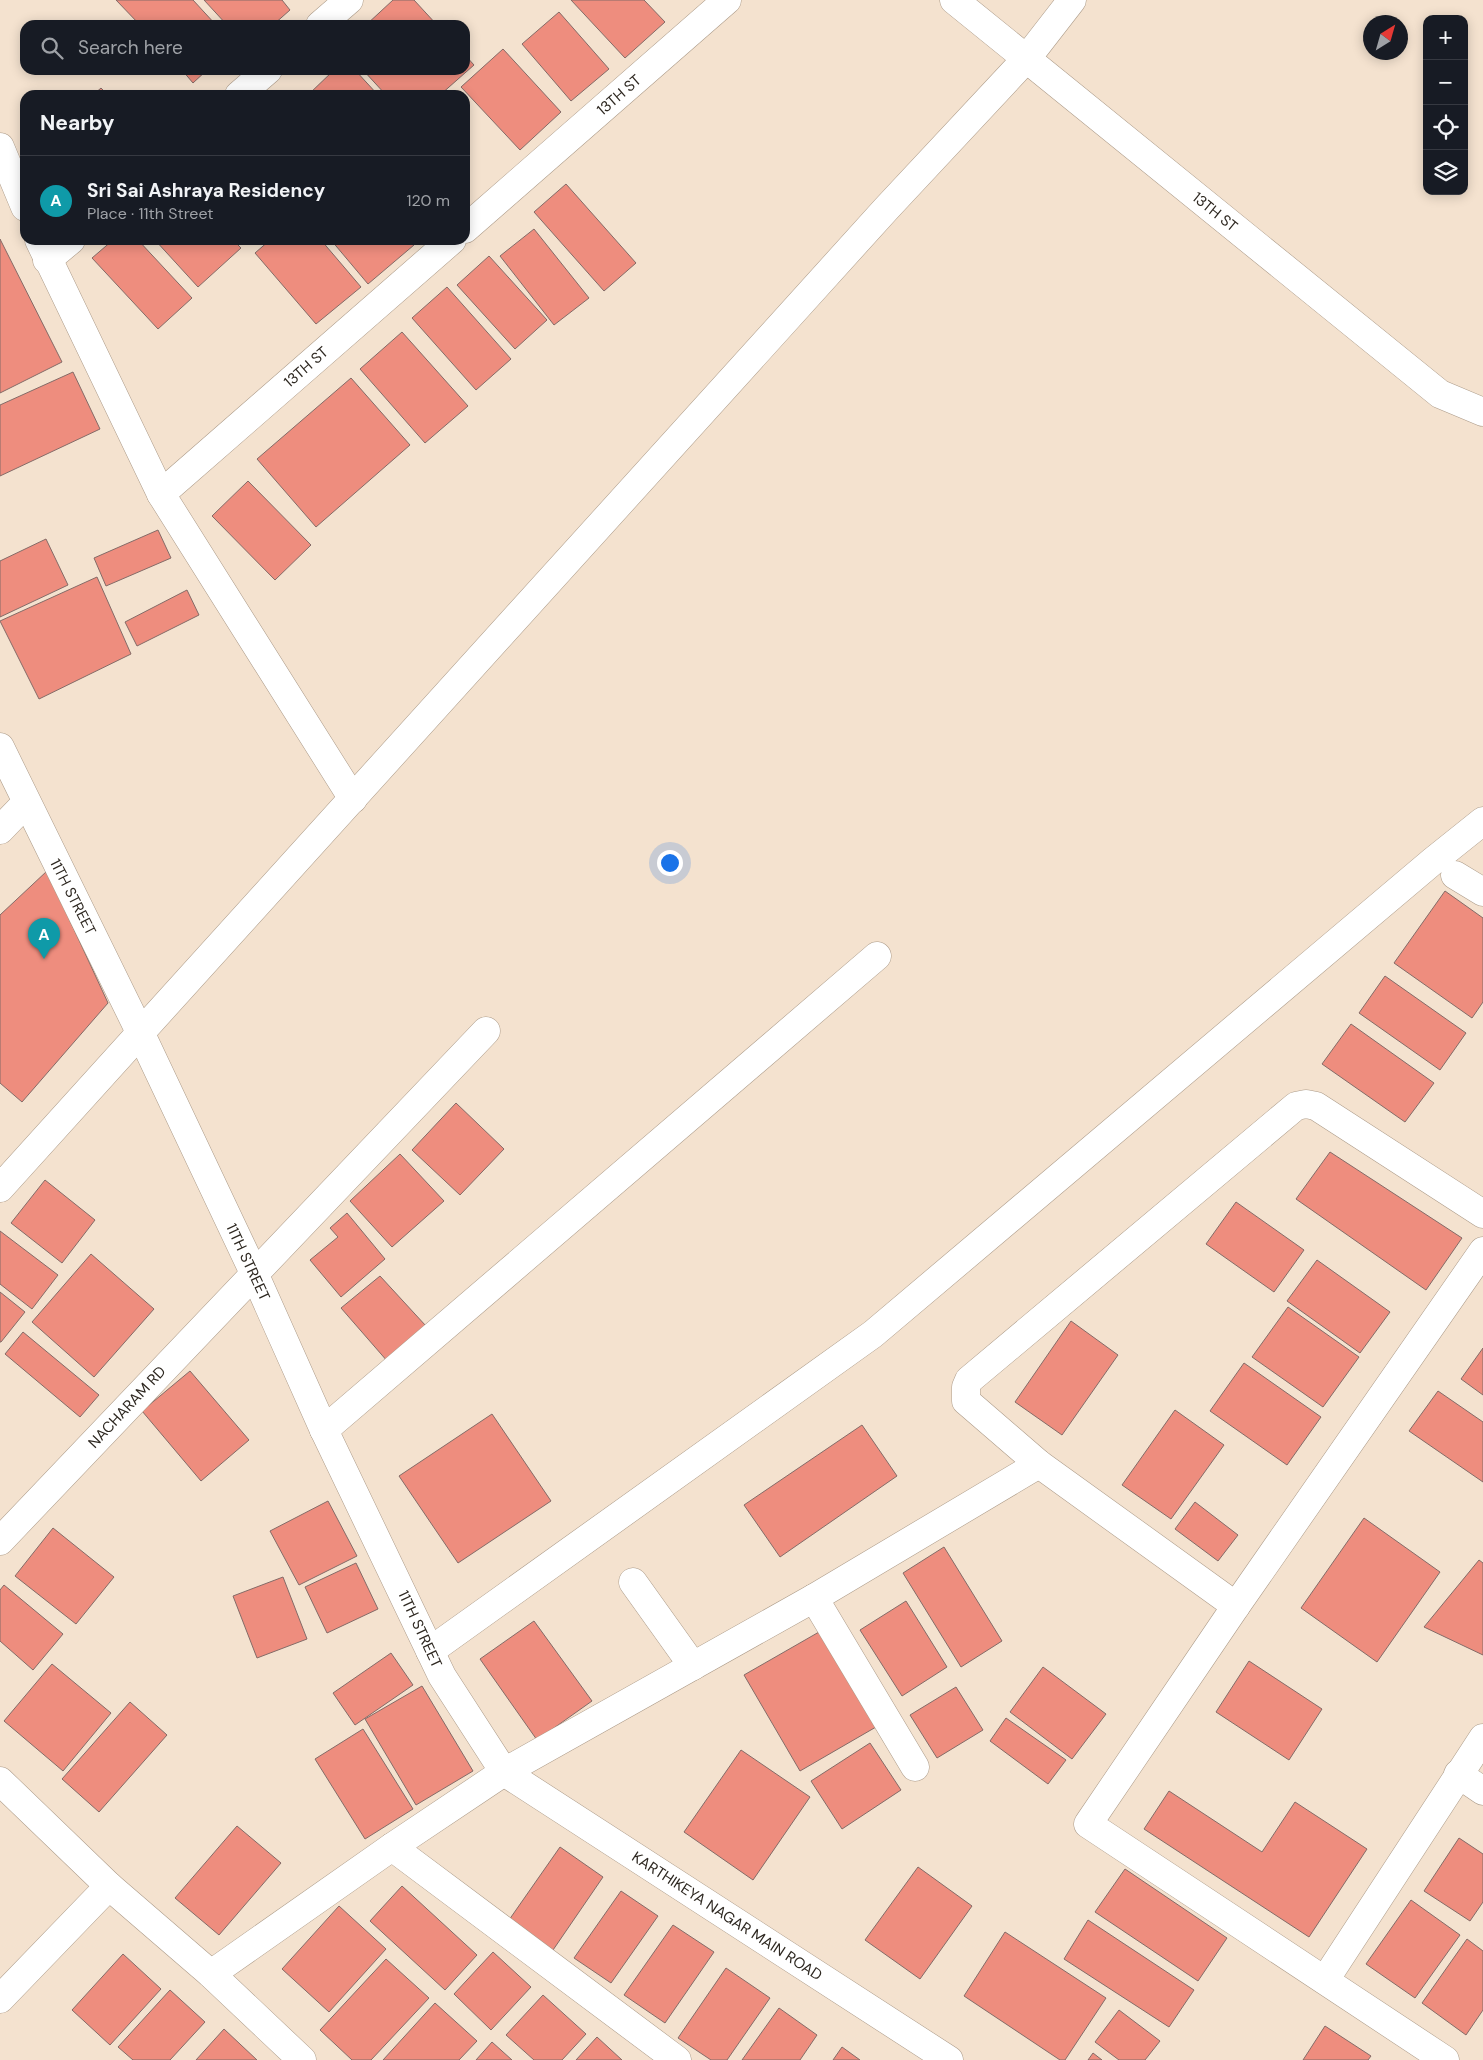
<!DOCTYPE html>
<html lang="en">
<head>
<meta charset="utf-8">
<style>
	body { margin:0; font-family:"DM Sans",sans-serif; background:#20242c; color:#f1f3f6 }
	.controls { position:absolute; right:15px; top:15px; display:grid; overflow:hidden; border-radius:10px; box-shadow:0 2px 12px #0003 }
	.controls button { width:45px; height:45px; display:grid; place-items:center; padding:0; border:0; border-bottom:1px solid #363941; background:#171b24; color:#f1f3f6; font:25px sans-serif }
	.compass { position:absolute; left:1363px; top:15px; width:45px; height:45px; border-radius:50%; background:#171b24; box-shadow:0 2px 12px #0003; rotate:37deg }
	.you { position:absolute; left:669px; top:862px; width:18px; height:18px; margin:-12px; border:4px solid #fff; border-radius:50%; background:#1a73e8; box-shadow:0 0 0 8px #1a73e833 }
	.badge { display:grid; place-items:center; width:32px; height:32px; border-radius:50%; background:#915b11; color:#fff; font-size:16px; font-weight:700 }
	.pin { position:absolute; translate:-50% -41px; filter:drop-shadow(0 1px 2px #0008) }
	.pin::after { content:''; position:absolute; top:26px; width:18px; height:15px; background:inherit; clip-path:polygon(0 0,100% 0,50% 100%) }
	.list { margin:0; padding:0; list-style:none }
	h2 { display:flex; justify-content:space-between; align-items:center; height:65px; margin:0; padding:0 20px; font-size:21px }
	h2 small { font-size:16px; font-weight:400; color:#9ea1a6 }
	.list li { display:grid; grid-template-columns:32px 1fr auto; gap:15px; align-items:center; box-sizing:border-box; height:90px; padding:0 20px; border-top:1px solid #363941 }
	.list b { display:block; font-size:19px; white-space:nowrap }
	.list p { margin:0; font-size:16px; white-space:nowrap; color:#9ea1a6 }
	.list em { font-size:16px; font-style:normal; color:#9ea1a6 }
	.icon { flex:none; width:28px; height:28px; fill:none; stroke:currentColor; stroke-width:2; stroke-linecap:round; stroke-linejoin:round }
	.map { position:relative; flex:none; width:1483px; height:2060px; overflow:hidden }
	.search { position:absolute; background:#171b24; box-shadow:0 2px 12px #0003; left:20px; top:20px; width:450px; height:55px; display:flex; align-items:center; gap:12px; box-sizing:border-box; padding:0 18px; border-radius:15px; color:#9ea1a6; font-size:19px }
	.panel { position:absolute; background:#171b24; box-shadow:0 2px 12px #0003; left:20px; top:90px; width:450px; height:155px; border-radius:15px }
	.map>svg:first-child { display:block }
	.building { fill:#ee8d7e; stroke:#846b67 }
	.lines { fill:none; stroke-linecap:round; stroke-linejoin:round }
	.minor-casing { stroke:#ac9b89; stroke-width:29 }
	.tertiary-casing { stroke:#ac9b89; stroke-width:29 }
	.minor { stroke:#fff; stroke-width:28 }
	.tertiary { stroke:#fff; stroke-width:28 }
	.labels { text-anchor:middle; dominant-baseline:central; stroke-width:5; stroke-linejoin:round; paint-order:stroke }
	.street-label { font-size:15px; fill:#2e2821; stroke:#fff }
</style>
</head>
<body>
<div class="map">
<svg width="1483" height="2060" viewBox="0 0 1483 2060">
	<rect width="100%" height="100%" fill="#f4e2cf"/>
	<!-- building -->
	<g class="building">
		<path d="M116 0H193L216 25H140Z"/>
		<path d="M204 0H282L290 10 273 25H227Z"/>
		<path d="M393 0H414L437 25H366Z"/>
		<path d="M571 0H644L665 22 625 58Z"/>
		<path d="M559 12 609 69 571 101 522 44Z"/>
		<path d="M503 49 561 112 520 150 461 87Z"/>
		<path d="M465 55 474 65 440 95H386L363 70H465Z"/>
		<path d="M182 70H207L193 83Z"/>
		<path d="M334 70H355L378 95H308Z"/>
		<path d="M101 88 108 95H93Z"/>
		<path d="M25 158V173L17 165Z"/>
		<path d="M566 184 636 263 604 291 534 212Z"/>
		<path d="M534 229 589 298 554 325 500 256Z"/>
		<path d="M0 239 62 362 0 393Z"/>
		<path d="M113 240H138L192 298 158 329 92 258Z"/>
		<path d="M155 240H233L241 248 198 287Z"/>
		<path d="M246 240H256L251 245Z"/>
		<path d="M270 240H321L361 287 316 324 255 253Z"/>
		<path d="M331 240H410L414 245 368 284Z"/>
		<path d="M489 256 547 320 515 349 457 285Z"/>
		<path d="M447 287 511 359 476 390 412 318Z"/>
		<path d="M402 332 468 406 425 443 360 369Z"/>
		<path d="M73 372 100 429 0 476V405Z"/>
		<path d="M351 378 410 445 316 527 257 459Z"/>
		<path d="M248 481 311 545 275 580 212 516Z"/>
		<path d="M158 530 171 558 106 586 94 558Z"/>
		<path d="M46 539 68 585 0 617V561Z"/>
		<path d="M97 577 131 654 39 699 0 621Z"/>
		<path d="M187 590 199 615 137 646 125 622Z"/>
		<path d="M47 871 108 1003 22 1102 0 1083V915Z"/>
		<path d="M1445 891 1483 918V1002L1472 1018 1394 963Z"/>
		<path d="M1385 976 1466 1033 1440 1070 1359 1013Z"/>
		<path d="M1351 1024 1434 1083 1405 1122 1322 1064Z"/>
		<path d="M456 1103 504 1149 460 1195 412 1150Z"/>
		<path d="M1330 1152 1462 1238 1426 1290 1296 1199Z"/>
		<path d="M400 1154 444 1201 392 1247 350 1201Z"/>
		<path d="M45 1180 95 1220 62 1263 11 1223Z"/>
		<path d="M1236 1202 1304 1250 1274 1292 1206 1244Z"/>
		<path d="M347 1213 385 1259 341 1297 310 1260 338 1237 330 1228Z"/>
		<path d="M0 1231 58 1275 32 1309 0 1284Z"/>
		<path d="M91 1254 154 1309 94 1377 32 1322Z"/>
		<path d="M1317 1260 1390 1312 1360 1353 1287 1301Z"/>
		<path d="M380 1276 426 1326 388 1362 341 1308Z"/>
		<path d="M0 1292 25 1312 1 1342H0Z"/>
		<path d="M1288 1307 1359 1357 1323 1407 1252 1357Z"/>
		<path d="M1071 1321 1118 1355 1062 1435 1015 1402Z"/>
		<path d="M23 1332 99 1395 80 1417 5 1354Z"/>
		<path d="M1483 1348V1395L1461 1379Z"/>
		<path d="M1244 1363 1321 1417 1287 1465 1210 1411Z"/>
		<path d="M190 1371 249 1440 201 1481 142 1411Z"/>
		<path d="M1438 1391 1483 1422V1482L1409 1431Z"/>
		<path d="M1175 1410 1224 1445 1171 1519 1122 1485Z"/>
		<path d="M492 1414 551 1501 458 1563 399 1476Z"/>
		<path d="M862 1425 897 1476 780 1557 744 1505Z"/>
		<path d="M328 1501 357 1556 299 1585 270 1531Z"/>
		<path d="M1195 1502 1238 1535 1218 1561 1175 1529Z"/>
		<path d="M1364 1518 1440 1572 1377 1662 1301 1608Z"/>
		<path d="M53 1528 114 1577 76 1624 15 1576Z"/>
		<path d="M944 1547 1002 1641 961 1667 903 1573Z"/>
		<path d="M1479 1560 1483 1563V1655L1424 1627Z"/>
		<path d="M356 1563 378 1609 327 1633 305 1587Z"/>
		<path d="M283 1577 307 1639 257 1658 233 1596Z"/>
		<path d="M4 1585 63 1634 33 1670 0 1641V1590Z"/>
		<path d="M906 1601 947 1667 902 1696 860 1630Z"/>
		<path d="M534 1621 592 1701 537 1740 480 1659Z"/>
		<path d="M819 1632 876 1727 800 1771 744 1675Z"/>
		<path d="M391 1653 413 1685 355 1725 333 1693Z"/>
		<path d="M1249 1661 1322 1709 1289 1760 1216 1712Z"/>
		<path d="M52 1664 111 1713 63 1771 4 1721Z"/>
		<path d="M1043 1667 1106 1714 1072 1759 1010 1712Z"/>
		<path d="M422 1686 473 1771 416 1805 365 1719Z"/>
		<path d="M956 1687 983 1730 937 1758 910 1715Z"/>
		<path d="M130 1702 167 1735 99 1812 62 1779Z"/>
		<path d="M1006 1718 1066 1760 1048 1784 990 1741Z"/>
		<path d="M363 1729 413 1809 365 1839 315 1759Z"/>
		<path d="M870 1743 901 1790 842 1829 811 1781Z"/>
		<path d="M741 1750 810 1797 753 1880 684 1832Z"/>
		<path d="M1169 1791 1262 1852 1295 1802 1367 1849 1309 1937 1144 1829Z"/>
		<path d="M237 1826 281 1863 219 1935 175 1898Z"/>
		<path d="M1459 1838 1483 1854V1902L1470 1921 1424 1891Z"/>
		<path d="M560 1847 603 1877 553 1950 509 1920Z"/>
		<path d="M918 1867 972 1906 920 1979 865 1940Z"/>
		<path d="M1125 1869 1227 1938 1198 1981 1095 1912Z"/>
		<path d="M402 1886 477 1955 445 1990 370 1921Z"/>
		<path d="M621 1891 658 1916 611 1983 574 1958Z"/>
		<path d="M1411 1900 1460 1935 1415 1998 1366 1964Z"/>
		<path d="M339 1906 386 1949 329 2012 282 1969Z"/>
		<path d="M1088 1920 1194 1990 1169 2027 1064 1959Z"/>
		<path d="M673 1925 714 1952 665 2023 624 1995Z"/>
		<path d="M1005 1932 1106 1998 1065 2060H1060L964 1996Z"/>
		<path d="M1467 1939 1483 1951V2010L1466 2035 1422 2003Z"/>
		<path d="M493 1952 531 1987 491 2030 454 1994Z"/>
		<path d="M123 1954 161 1989 110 2045 72 2010Z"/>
		<path d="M386 1959 429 1998 371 2060H352L320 2030Z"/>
		<path d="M726 1968 770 1998 727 2060H711L678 2038Z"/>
		<path d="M170 1990 205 2022 170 2060H133L118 2047Z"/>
		<path d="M543 1995 586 2034 562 2060H534L506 2035Z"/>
		<path d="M435 2003 477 2041 459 2060H383Z"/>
		<path d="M779 2008 817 2035 800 2060H742Z"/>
		<path d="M1119 2010 1160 2041 1145 2060H1119L1095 2042Z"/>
		<path d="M1325 2026 1371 2056 1368 2060H1303Z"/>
		<path d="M224 2029 257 2060H196Z"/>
		<path d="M597 2037 622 2060H576Z"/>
		<path d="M492 2042 512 2060H476Z"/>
		<path d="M842 2047 860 2060H833Z"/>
		<path d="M1093 2053 1102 2060H1088Z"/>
	</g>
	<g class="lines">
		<!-- minor casing -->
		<g class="minor-casing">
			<g id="minor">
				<path d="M954 0 1440 394 1483 412"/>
				<path d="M320 25 349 0"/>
				<path d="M239 95 268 70"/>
				<path d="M0 147 25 207"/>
				<path d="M465 229 727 0"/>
				<path d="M39 240 161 494 353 799"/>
				<path d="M47 260 71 240"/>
				<path d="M161 494 452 240"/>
				<path d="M0 830 26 803"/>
				<path d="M1455 875 1483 892"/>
				<path d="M0 1188 886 209 1027 58 1072 0"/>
				<path d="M324 1430 877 956"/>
				<path d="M0 1541 486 1031"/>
				<path d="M633 1582 693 1666"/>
				<path d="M814 1598 915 1767"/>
				<path d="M1236 1606 1039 1464 966 1401V1387L969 1380 1296 1106 1306 1104 1316 1106 1483 1214"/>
				<path d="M430 1651 873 1334 1433 861 1483 821"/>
				<path d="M1458 1774 1483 1791"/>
				<path d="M0 1781 109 1886 211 1974 302 2060"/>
				<path d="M392 1847 677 2060"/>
				<path d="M211 1974 392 1847 504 1772 814 1598 1039 1464"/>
				<path d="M1325 1980 1483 1738"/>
				<path d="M0 1999 109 1886"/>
				<path d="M1445 2060 1088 1824 1236 1606 1483 1251"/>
			</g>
		</g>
		<!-- tertiary casing -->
		<g class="tertiary-casing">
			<path id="tertiary" d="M0 747 140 1032 254 1273 324 1430 442 1676 504 1772 949 2060"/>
		</g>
		<!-- minor -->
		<use href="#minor" class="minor"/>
		<!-- tertiary -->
		<use href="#tertiary" class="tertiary"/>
	</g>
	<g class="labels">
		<!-- street labels -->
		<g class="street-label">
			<text transform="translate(619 95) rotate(-41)">13TH ST</text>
			<text transform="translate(1215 212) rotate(39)">13TH ST</text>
			<text transform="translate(306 367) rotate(-41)">13TH ST</text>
			<text transform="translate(73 897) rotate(63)">11TH STREET</text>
			<text transform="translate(248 1262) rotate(65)">11TH STREET</text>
			<text transform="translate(127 1407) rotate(-47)">NACHARAM RD</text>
			<text transform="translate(420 1629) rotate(65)">11TH STREET</text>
			<text transform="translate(727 1916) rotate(33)">KARTHIKEYA NAGAR MAIN ROAD</text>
		</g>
	</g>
</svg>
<div class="controls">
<button>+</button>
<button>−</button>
<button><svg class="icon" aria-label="locate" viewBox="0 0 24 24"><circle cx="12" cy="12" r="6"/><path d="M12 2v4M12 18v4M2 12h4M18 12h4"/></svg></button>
<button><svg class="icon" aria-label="layers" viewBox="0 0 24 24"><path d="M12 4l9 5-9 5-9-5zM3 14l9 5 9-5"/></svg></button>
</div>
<svg class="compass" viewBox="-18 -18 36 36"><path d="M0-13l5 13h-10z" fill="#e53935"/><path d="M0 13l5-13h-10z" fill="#9ea1a6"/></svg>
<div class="you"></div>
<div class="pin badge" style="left:44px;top:959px;background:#0f9aa8">A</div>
<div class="search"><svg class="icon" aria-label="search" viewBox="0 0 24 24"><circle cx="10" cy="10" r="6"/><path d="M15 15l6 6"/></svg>Search here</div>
<section class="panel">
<h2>Nearby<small></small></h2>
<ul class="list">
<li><span class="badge" style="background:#0f9aa8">A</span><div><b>Sri Sai Ashraya Residency</b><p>Place · 11th Street</p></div><em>120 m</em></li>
</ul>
</section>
</div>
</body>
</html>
